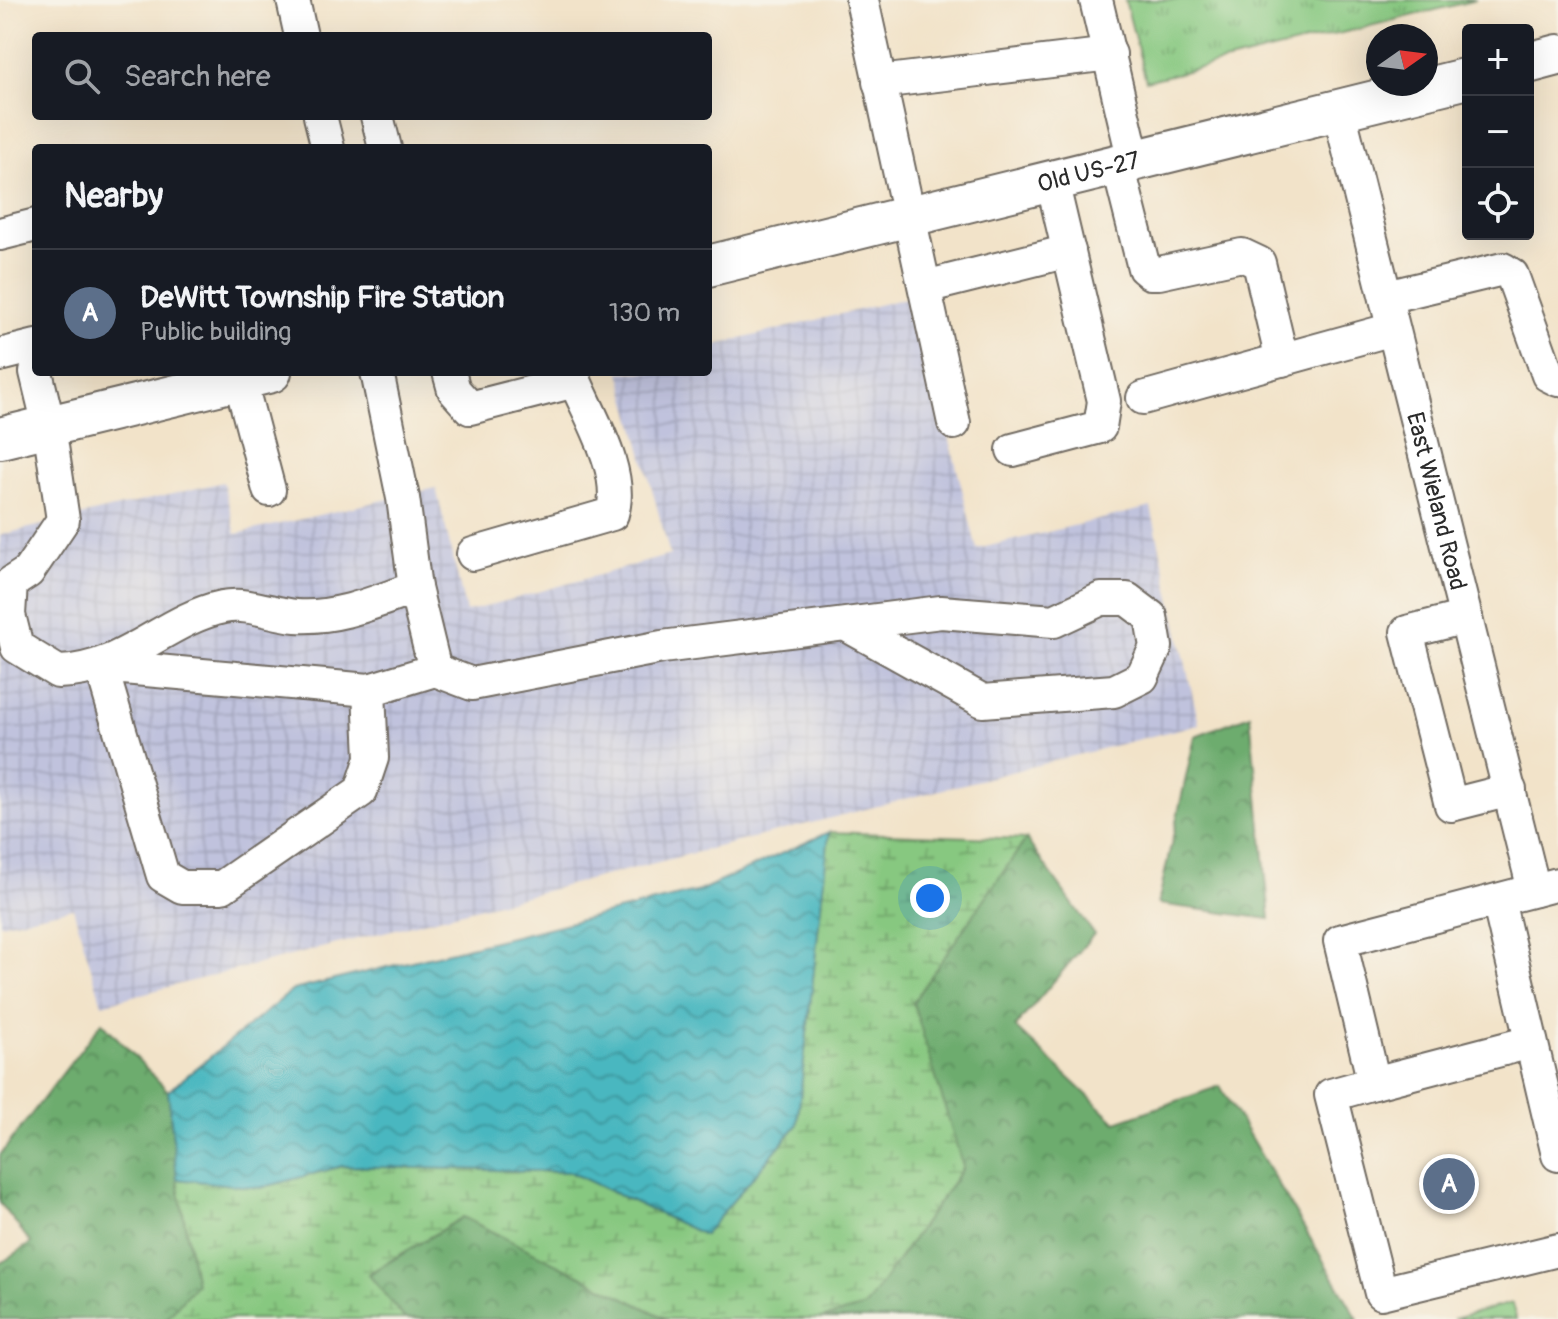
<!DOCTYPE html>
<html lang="en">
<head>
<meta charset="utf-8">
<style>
	body { margin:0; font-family:Pangolin,sans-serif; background:#20242c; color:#f1f3f6 }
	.controls { position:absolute; right:24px; top:24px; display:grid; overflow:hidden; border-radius:8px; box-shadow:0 8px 32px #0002 }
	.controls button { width:72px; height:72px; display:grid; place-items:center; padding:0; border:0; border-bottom:2px solid #363941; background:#171b24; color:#f1f3f6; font:40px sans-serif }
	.compass { position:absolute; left:1366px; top:24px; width:72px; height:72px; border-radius:50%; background:#171b24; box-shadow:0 8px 32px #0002; rotate:76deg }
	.you { position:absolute; left:930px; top:898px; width:28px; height:28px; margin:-20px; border:6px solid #fff; border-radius:50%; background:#1a73e8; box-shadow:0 0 0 12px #1a73e833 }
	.badge { display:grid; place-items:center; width:52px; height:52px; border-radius:50%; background:#ea580c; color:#fff; font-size:26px; font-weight:700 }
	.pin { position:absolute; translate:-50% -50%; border:4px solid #fff; box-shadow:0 2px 8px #0006 }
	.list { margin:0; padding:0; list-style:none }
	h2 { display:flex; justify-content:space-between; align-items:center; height:104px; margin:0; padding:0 32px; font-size:34px }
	h2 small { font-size:26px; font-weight:400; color:#9ea1a6 }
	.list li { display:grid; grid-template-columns:52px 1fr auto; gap:24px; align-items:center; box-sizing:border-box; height:128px; padding:0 32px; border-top:2px solid #363941 }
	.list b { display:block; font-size:30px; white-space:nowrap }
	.list p { margin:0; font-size:26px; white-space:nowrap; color:#9ea1a6 }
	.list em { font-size:26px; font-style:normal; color:#9ea1a6 }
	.icon { flex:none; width:44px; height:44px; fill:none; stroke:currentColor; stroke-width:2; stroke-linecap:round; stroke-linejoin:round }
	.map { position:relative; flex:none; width:1558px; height:1319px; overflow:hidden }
	.search { position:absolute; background:#171b24; box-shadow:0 8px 32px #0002; left:32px; top:32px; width:680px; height:88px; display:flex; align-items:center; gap:20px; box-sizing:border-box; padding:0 28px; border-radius:8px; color:#9ea1a6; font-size:30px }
	.panel { position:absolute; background:#171b24; box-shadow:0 8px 32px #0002; left:32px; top:144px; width:680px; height:232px; border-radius:8px }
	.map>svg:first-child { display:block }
	.industrial { fill:url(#industrial-grid) }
	.grass { fill:url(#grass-tufts); stroke:#597a56; stroke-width:2 }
	.forest { fill:url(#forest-crowns); stroke:#4c6c4c; stroke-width:2 }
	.wetland { fill:url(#wetland-marsh); stroke:#597a56; stroke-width:2 }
	.pitch { fill:#87c880; stroke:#597a56; stroke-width:2 }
	.water { fill:url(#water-waves); stroke:#3a7176; stroke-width:2 }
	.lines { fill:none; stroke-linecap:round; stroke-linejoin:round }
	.minor-casing { stroke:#716b62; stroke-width:36 }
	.major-casing { stroke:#716b62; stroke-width:44 }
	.minor { stroke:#fff; stroke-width:32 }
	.major { stroke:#fff; stroke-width:40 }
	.labels { text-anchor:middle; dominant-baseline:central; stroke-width:8; stroke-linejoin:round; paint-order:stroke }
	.street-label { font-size:24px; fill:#2b2b2b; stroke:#f7f3e8 }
</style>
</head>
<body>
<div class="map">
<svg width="1558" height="1319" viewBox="0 0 1558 1319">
	<defs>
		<pattern id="industrial-grid" width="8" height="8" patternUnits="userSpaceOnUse" patternTransform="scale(2)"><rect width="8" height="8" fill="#c0c2dd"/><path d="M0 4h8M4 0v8" fill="none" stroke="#a5a7be"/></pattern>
		<pattern id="grass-tufts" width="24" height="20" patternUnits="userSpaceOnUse" patternTransform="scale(2)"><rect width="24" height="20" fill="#87c880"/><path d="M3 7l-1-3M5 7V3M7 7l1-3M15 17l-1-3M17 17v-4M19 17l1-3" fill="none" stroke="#6fa369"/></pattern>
		<pattern id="forest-crowns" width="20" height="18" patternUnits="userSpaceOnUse" patternTransform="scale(2)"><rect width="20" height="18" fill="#6dac6e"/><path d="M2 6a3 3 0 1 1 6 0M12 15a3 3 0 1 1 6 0" fill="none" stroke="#5a8c5b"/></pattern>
		<pattern id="wetland-marsh" width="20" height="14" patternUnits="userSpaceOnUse" patternTransform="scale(2)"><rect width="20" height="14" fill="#87c880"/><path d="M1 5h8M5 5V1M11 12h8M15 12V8" fill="none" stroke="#6fa369"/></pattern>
		<pattern id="water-waves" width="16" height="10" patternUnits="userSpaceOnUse" patternTransform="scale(2)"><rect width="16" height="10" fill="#48b7c0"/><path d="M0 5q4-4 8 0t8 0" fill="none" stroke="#3c959c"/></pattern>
	</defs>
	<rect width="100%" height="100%" fill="#f7f3e8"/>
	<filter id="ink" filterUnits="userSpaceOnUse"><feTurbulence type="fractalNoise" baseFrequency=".0125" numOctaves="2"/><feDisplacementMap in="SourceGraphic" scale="16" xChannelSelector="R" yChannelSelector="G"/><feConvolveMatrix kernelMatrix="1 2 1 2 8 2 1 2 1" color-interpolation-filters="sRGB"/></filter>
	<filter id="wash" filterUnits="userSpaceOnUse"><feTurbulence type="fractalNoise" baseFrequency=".006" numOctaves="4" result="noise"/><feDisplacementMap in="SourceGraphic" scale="32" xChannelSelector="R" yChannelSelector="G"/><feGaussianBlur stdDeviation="1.8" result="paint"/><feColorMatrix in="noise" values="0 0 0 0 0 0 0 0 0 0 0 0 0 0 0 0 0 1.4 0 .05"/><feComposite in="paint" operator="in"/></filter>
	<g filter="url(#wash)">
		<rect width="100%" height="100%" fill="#f2e3c9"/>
		<!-- industrial -->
		<path class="industrial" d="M914 296 977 549 1151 507 1199 724 102 1004 73 908 0 924V535L223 482 236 534 436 488 466 612 670 555 620 372H708V347Z"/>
		<!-- grass -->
		<path class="grass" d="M1125 0H1476L1146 81Z"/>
		<!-- forest -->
		<g class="forest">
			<path d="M1250 715 1270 919 1158 904 1195 736Z"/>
			<path d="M1026 839 1094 934 1015 1027 1116 1122 1220 1086 1358 1319H820L865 1306 963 1168 912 1002Z"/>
			<path d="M102 1022 168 1091 177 1179 196 1284 166 1319H0V1264L31 1243 0 1203V1155Z"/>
			<path d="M463 1217 667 1319H405L368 1275Z"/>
		</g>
		<!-- wetland -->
		<path class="wetland" d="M829 832 1026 839 913 1002 963 1167 865 1307 820 1319H667L463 1217 368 1274 405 1319H166L196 1284 177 1179 260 1188 342 1166 570 1172 704 1235 797 1125Z"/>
		<!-- pitch -->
		<path class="pitch" d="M1512 1303 1516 1319H1453Z"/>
		<!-- water -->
		<path class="water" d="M829 832 797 1125 704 1235 570 1172 342 1166 261 1188 177 1179 168 1091 293 990 699 891Z"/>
	</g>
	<g filter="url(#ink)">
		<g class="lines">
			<!-- minor casing -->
			<g class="minor-casing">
				<g id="minor">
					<path d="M293 0 301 36"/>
					<path d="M862 0 954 423"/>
					<path d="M1096 0 1134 161"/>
					<path d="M879 82 1110 54"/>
					<path id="s1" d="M1339 111 1534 890"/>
					<path d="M320 116 328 148"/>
					<path d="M377 116 385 148"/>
					<path d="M1118 165 1144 268 1150 273H1159L1242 255 1259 263 1282 360"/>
					<path d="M0 234 36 225"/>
					<path d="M925 287 1069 251"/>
					<path d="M1386 297 1503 269 1512 275 1548 375 1558 380"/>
					<path d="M0 355 36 346"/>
					<path d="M36 372 49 426 63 520 28 572 11 583 9 615 17 647 58 672C124 671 165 619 223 607 248 602 272 614 296 616 338 619 377 601 415 588L403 498 377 372"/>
					<path d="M449 372 454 390 470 408 575 381 572 372"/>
					<path d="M240 380 269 490"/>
					<path d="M1143 398 1393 329"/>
					<path d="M1013 450 1100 427 1104 401 1052 181"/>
					<path d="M473 554 612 514C625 473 591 419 575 381"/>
					<path d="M415 588 435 670 472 684 662 647 941 612 1054 621 1101 599H1127L1151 617 1156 647 1142 677 1114 691 983 701 845 624"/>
					<path d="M1466 617 1407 632 1451 805 1510 790"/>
					<path d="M369 690 101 666 163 876 182 887H222L361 791 372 758 369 690 435 670"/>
					<path d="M1558 884 1340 941 1374 1083 1331 1095 1381 1293 1558 1250"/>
					<path d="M1498 900 1558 1155"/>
					<path d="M1374 1083 1531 1042"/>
				</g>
			</g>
			<!-- major casing -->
			<g class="major-casing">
				<g id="major">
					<path d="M1528 63 1558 55"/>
					<path id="s2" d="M708 266 1468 78"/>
					<path d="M0 438 271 372"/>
				</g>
			</g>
			<!-- minor -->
			<use href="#minor" class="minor"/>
			<!-- major -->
			<use href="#major" class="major"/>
		</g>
	</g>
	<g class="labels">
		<!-- street labels -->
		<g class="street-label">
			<text stroke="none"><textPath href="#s2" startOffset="392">Old US-27</textPath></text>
			<text stroke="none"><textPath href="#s1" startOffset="402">East Wieland Road</textPath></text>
		</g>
	</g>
</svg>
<div class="controls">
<button>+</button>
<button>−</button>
<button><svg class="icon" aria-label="locate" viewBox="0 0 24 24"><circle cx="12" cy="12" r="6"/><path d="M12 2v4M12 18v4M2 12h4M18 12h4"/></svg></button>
</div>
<svg class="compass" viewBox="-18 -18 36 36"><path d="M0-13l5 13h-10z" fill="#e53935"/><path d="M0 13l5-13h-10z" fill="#9ea1a6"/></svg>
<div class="you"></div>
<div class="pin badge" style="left:1449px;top:1184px;background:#5c6f8a">A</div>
<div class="search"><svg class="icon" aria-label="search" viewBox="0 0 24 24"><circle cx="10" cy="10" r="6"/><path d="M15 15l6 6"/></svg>Search here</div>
<section class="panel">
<h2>Nearby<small></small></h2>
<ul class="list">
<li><span class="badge" style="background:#5c6f8a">A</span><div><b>DeWitt Township Fire Station</b><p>Public building</p></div><em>130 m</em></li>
</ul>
</section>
</div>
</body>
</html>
